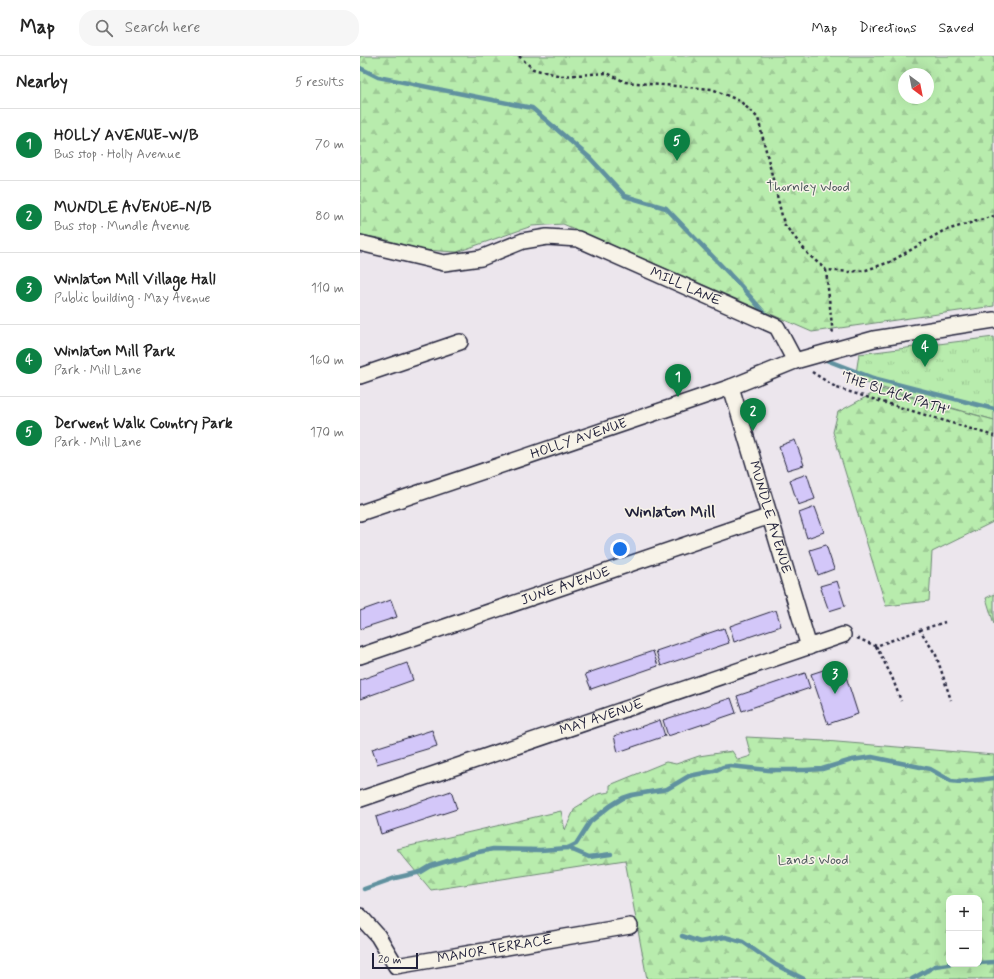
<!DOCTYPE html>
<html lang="en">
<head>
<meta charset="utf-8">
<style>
	body { margin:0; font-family:Mynerve,sans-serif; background:#f6f6f6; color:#222 }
	.controls { position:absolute; right:12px; bottom:12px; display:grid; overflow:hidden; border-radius:8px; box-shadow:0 4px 16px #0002 }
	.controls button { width:36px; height:36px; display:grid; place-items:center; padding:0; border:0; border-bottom:1px solid #e0e0e0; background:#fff; color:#222; font:20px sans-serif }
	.compass { position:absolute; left:538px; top:12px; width:36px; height:36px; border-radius:50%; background:#fff; box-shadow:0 4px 16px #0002; rotate:148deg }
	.scale { position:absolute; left:12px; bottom:10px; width:46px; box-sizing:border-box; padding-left:4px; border:2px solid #22223b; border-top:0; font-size:11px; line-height:14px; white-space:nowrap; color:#22223b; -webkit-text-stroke:3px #f7f3e8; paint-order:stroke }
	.you { position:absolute; left:260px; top:493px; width:14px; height:14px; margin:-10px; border:3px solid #fff; border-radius:50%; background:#1a73e8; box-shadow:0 0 0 6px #1a73e833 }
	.badge { display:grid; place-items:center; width:26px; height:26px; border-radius:50%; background:#0b8043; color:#fff; font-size:13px; font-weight:700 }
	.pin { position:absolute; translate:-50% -33px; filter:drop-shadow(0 1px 2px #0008) }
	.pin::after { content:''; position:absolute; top:21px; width:14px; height:12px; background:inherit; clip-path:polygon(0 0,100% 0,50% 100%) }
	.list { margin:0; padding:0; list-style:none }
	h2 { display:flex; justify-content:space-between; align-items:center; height:52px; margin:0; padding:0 16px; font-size:17px }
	h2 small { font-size:13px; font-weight:400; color:#767676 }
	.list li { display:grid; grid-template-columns:26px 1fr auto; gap:12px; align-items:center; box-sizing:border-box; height:72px; padding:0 16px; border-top:1px solid #e0e0e0 }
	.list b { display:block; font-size:15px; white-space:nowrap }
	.list p { margin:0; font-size:13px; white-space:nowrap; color:#767676 }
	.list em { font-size:13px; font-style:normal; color:#767676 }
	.icon { flex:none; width:22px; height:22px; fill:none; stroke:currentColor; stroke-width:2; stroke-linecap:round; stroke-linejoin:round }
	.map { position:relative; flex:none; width:634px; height:923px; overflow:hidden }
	header { display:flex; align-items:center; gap:24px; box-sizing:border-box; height:56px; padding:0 20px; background:#fff; border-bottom:1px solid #e0e0e0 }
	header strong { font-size:19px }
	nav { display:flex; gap:22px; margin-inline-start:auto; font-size:14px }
	.search { width:280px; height:36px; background:#f6f6f6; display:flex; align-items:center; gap:10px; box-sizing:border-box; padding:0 14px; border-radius:16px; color:#767676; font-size:15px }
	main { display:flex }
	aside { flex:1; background:#fff }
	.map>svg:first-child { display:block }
	.grass { fill:url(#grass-tufts); stroke:#6d8774 }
	.forest { fill:url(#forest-firs); stroke:#6d8774; fill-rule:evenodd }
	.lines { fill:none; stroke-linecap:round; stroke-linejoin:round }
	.stream { stroke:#60919f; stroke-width:4.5 }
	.building { fill:#d3c7f9; stroke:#22223b }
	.minor-casing { stroke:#22223b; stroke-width:18 }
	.path { stroke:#22223b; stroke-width:2.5; stroke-dasharray:3 3; stroke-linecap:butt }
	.minor { stroke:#f7f3e8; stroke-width:15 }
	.labels { text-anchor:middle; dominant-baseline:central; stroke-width:3; stroke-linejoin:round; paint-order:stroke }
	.park-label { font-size:14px; fill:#485458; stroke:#f7f3e8 }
	.street-label { font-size:14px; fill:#22223b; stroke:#f7f3e8 }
	.quarter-label { font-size:16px; font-weight:bold; fill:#22223b; stroke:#f7f3e8 }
</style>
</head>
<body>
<header>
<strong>Map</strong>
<div class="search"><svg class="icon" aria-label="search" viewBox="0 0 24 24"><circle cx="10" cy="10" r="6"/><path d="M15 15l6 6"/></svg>Search here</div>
<nav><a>Map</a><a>Directions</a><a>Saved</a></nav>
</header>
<main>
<aside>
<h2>Nearby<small>5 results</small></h2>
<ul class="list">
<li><span class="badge">1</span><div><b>HOLLY AVENUE-W/B</b><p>Bus stop · Holly Avenue</p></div><em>70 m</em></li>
<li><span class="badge">2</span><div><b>MUNDLE AVENUE-N/B</b><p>Bus stop · Mundle Avenue</p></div><em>80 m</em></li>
<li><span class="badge">3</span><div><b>Winlaton Mill Village Hall</b><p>Public building · May Avenue</p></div><em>110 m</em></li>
<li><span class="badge">4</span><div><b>Winlaton Mill Park</b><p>Park · Mill Lane</p></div><em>160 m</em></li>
<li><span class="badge">5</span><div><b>Derwent Walk Country Park</b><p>Park · Mill Lane</p></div><em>170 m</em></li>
</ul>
</aside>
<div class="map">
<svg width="634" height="923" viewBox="0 0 634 923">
	<defs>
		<pattern id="grass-tufts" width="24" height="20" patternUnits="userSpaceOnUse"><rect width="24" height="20" fill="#b8ecad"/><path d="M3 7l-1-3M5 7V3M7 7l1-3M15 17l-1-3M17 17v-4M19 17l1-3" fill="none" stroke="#9eca96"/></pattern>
		<pattern id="forest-firs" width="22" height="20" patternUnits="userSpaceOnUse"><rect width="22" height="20" fill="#b8ecad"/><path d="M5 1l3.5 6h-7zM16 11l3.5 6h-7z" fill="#9eca96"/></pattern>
	</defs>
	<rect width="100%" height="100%" fill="#ece6ed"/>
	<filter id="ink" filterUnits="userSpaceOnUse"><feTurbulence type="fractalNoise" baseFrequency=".025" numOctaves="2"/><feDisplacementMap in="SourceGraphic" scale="8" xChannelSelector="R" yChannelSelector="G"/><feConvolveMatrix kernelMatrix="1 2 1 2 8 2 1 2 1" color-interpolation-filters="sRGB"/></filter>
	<g filter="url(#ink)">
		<!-- grass -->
		<path class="grass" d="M634 281V364L495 324 499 298Z"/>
		<!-- forest -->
		<g class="forest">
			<path d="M0 0H634V250L452 276 203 168 172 170 97 196 63 194 19 182 0 179ZM544 18H568V42H544Z"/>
			<path d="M521 333 634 364 633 466 572 496 569 545 526 550 473 376 478 356Z"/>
			<path d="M634 538V568L626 542Z"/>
			<path d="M386 681 465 685 634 699V923H287L265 804 71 834 37 793 201 755 205 774 215 752 238 738 250 736V729L306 706 316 708 339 700 372 695 378 704 391 700ZM589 842H619V908H589Z"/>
		</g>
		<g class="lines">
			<!-- stream -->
			<g class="stream">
				<path d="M0 12 18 21 172 52 230 102 265 140 306 152 380 229 408 261"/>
				<path d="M461 302 513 322 634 353"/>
				<path d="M208 792 229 801 251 798"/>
				<path d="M4 833 35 822 61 816 71 810 114 797 133 793 180 794 208 792 216 788 230 766 250 750 263 742 272 739 307 733 329 720 354 715 363 711 370 710 408 714H445L462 713 492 704 512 701 570 713 591 725 600 726 634 722"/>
				<path d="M322 880 340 886 365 881 383 886 416 909 444 923"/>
				<path d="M619 907 634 906"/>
				<path d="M552 923 575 910 589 908"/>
			</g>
		</g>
		<!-- building -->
		<g class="building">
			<path d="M435 384 444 409 427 414 419 390Z"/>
			<path d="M447 418 455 443 438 449 430 424Z"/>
			<path d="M455 451 464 476 447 482 439 457Z"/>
			<path d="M466 489 474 513 458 519 450 494Z"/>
			<path d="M477 525 485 550 469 555 460 530Z"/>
			<path d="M31 544 37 561 0 573V555Z"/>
			<path d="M416 554 421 570 374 586 370 570Z"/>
			<path d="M364 572 369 587 301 610 296 595Z"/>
			<path d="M293 595 298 610 231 633 225 618Z"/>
			<path d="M47 607 53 624 0 643V624Z"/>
			<path d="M482 608 498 658 468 668 451 618Z"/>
			<path d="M445 617 450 632 382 655 377 640Z"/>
			<path d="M371 642 376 657 308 680 303 664Z"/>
			<path d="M300 664 305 680 258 696 254 680Z"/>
			<path d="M72 674 77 690 17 708 12 693Z"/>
			<path d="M91 735 97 753 21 778 16 761Z"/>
		</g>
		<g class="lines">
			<!-- minor casing -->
			<g class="minor-casing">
				<g id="minor">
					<path id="s1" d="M0 187 84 207 121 202 163 185 187 181 218 183 417 271 435 305"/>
					<path d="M0 320 100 286"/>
					<path id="s2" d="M371 331 449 591"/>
					<path id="s3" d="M0 457 371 331 435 305 514 283 634 264"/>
					<path id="s4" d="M0 600 410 460"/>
					<path id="s5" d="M1 743 483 579"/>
					<path id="s6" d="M0 860 18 880 36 910 270 870"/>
				</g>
			</g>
			<!-- path -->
			<g class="path">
				<path d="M159 0 173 13 201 20 247 17 265 26 352 33 380 45 398 62 424 168 448 198 466 214 489 216 506 214 530 206 583 175 634 160"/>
				<path d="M466 214 473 279"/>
				<path d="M452 316 477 332 634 380"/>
				<path d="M560 574 585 566"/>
				<path d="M497 582 516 590 560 574 576 599 591 644"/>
				<path d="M516 590 532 621 541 645"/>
			</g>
			<!-- minor -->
			<use href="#minor" class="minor"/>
		</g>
	</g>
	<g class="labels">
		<!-- park labels -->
		<g class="park-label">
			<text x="448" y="131">Thornley Wood</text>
			<text x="453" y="804">Lands Wood</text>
		</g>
		<!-- street labels -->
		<g class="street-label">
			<text stroke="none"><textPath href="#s1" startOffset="342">MILL LANE</textPath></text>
			<text transform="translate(535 338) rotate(18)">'THE BLACK PATH'</text>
			<text stroke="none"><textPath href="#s3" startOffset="231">HOLLY AVENUE</textPath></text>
			<text stroke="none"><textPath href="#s2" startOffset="136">MUNDLE AVENUE</textPath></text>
			<text stroke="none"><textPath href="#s4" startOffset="217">JUNE AVENUE</textPath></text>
			<text stroke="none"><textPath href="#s5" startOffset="254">MAY AVENUE</textPath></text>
			<text stroke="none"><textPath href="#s6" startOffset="162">MANOR TERRACE</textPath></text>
		</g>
		<!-- quarter labels -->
		<g class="quarter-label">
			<text x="310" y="456">Winlaton Mill</text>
		</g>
	</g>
</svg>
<div class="controls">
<button>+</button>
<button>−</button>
</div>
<svg class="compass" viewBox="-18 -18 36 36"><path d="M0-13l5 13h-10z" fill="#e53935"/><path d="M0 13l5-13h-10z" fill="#767676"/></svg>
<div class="scale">20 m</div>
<div class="you"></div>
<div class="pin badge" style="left:318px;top:341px">1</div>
<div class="pin badge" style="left:393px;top:375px">2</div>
<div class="pin badge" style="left:475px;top:638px">3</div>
<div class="pin badge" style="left:565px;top:311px">4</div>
<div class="pin badge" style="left:317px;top:105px">5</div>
</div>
</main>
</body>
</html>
